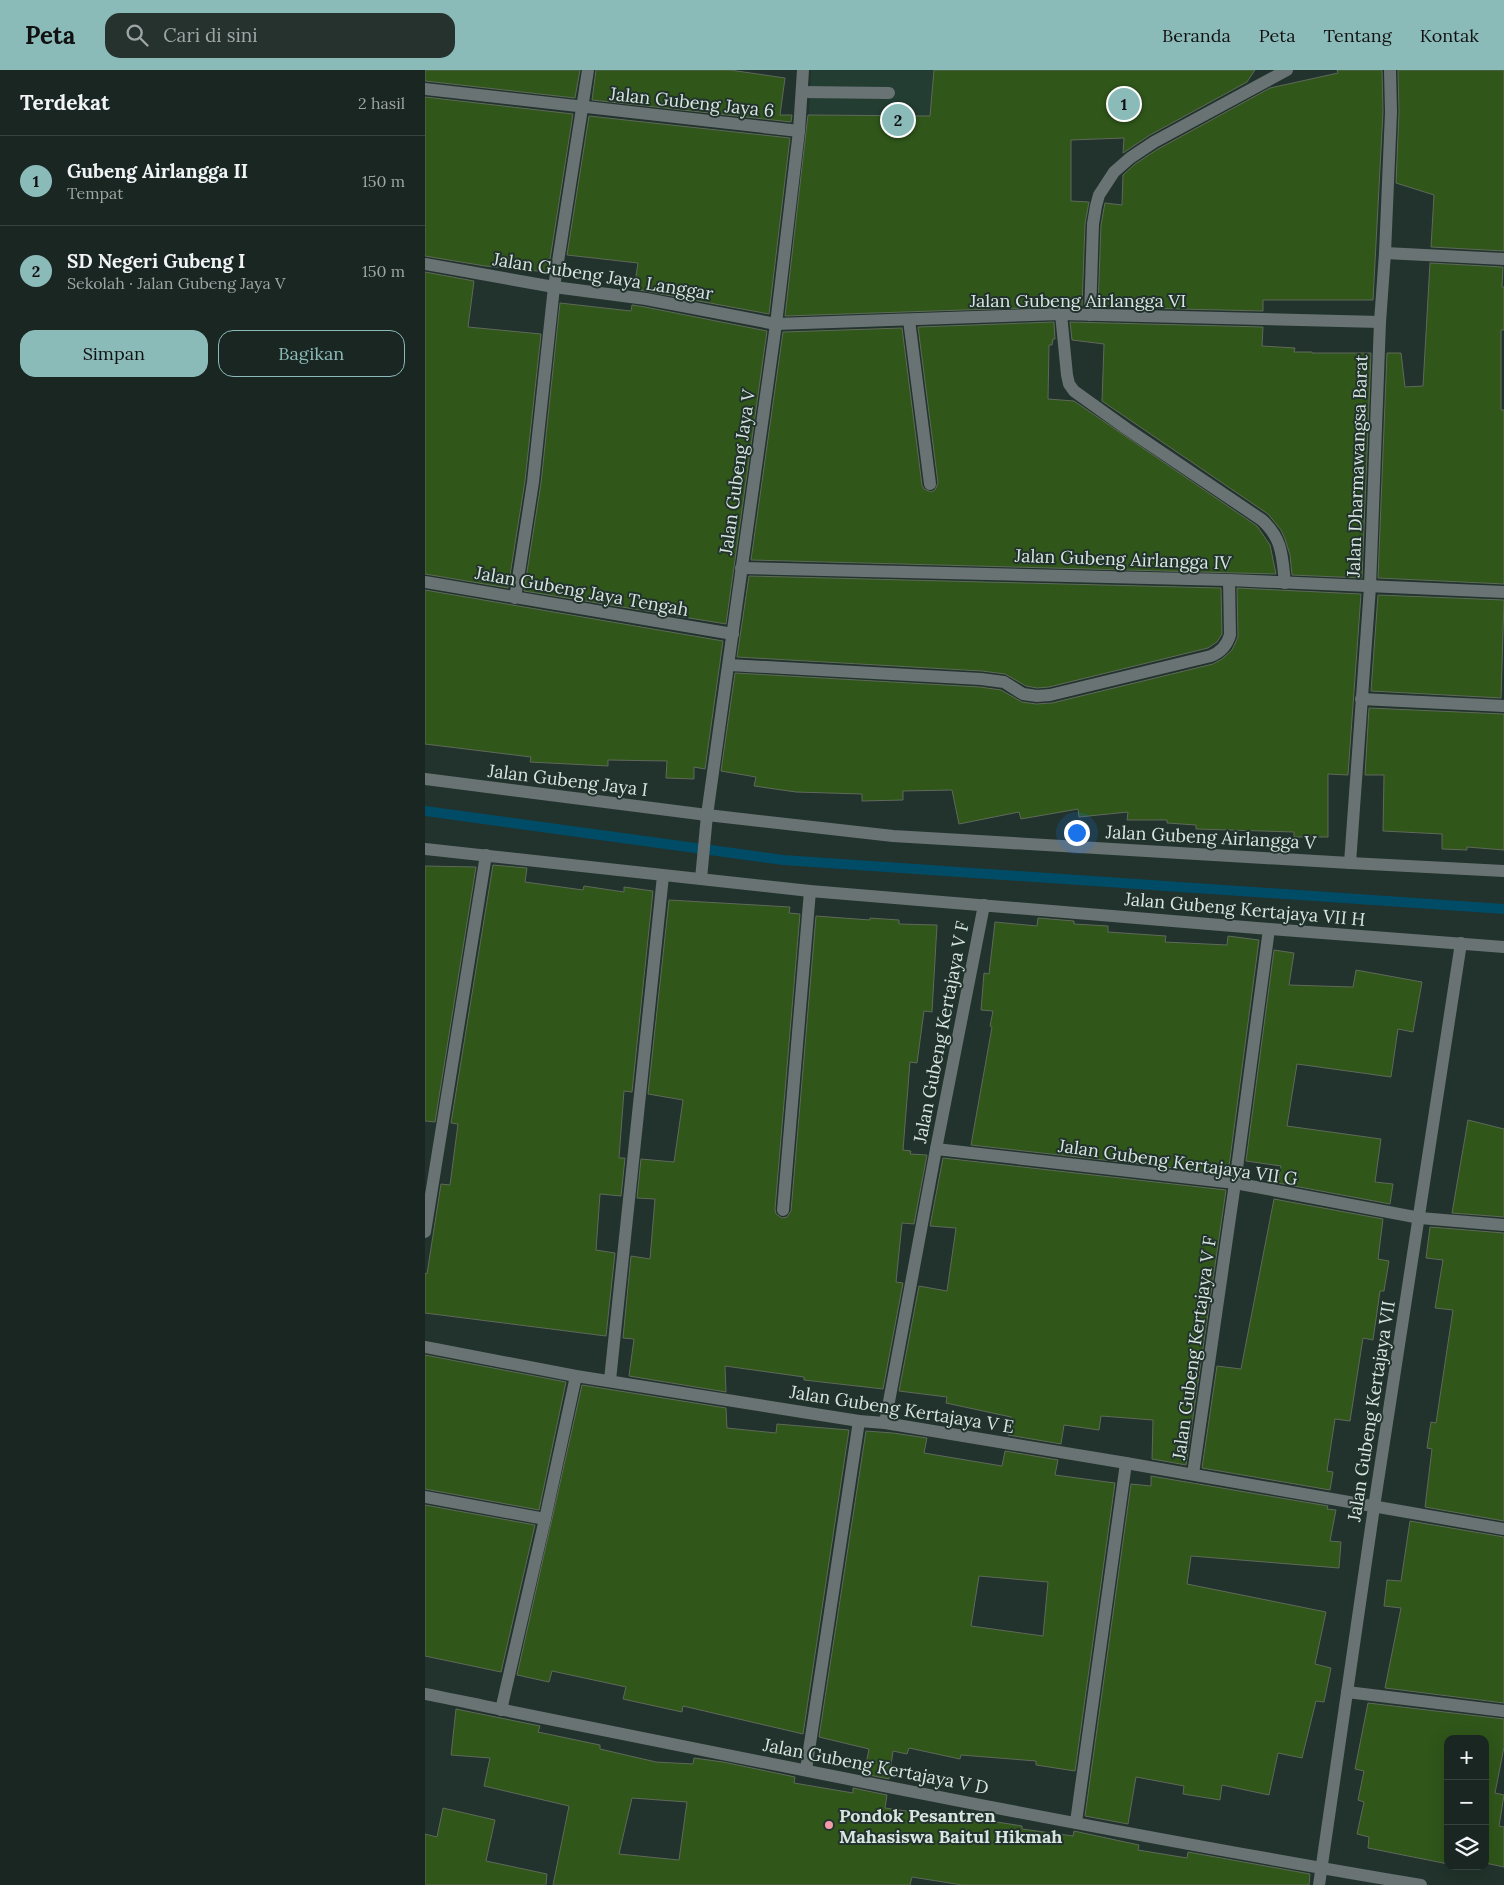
<!DOCTYPE html>
<html lang="id">
<head>
<meta charset="utf-8">
<style>
	body { margin:0; font-family:Lora,serif; background:#26322e; color:#f1f3f6 }
	.controls { position:absolute; right:15px; bottom:15px; display:grid; overflow:hidden; border-radius:10px; box-shadow:0 5px 20px #0002 }
	.controls button { width:45px; height:45px; display:grid; place-items:center; padding:0; border:0; border-bottom:1px solid #37433f; background:#192621; color:#f1f3f6; font:25px sans-serif }
	.you { position:absolute; left:651px; top:762px; width:18px; height:18px; margin:-12px; border:4px solid #fff; border-radius:50%; background:#1a73e8; box-shadow:0 0 0 8px #1a73e833 }
	.badge { display:grid; place-items:center; width:32px; height:32px; border-radius:50%; background:#8bbbb9; color:#111; font-size:16px; font-weight:700 }
	.pin { position:absolute; translate:-50% -50%; border:2px solid #fff; box-shadow:0 1px 5px #0006 }
	.list { margin:0; padding:0; list-style:none }
	h2 { display:flex; justify-content:space-between; align-items:center; height:65px; margin:0; padding:0 20px; font-size:21px }
	h2 small { font-size:16px; font-weight:400; color:#9fa5a5 }
	.list li { display:grid; grid-template-columns:32px 1fr auto; gap:15px; align-items:center; box-sizing:border-box; height:90px; padding:0 20px; border-top:1px solid #37433f }
	.list b { display:block; font-size:19px; white-space:nowrap }
	.list p { margin:0; font-size:16px; white-space:nowrap; color:#9fa5a5 }
	.list em { font-size:16px; font-style:normal; color:#9fa5a5 }
	.actions { display:flex; gap:10px; padding:15px 20px }
	.actions a { flex:1; padding:11px 0; border:1px solid #8bbbb9; border-radius:15px; text-align:center; font-size:18px; color:#8bbbb9 }
	.actions .main { background:#8bbbb9; color:#111 }
	.icon { flex:none; width:28px; height:28px; fill:none; stroke:currentColor; stroke-width:2; stroke-linecap:round; stroke-linejoin:round }
	.map { position:relative; flex:none; width:1079px; height:1815px; overflow:hidden }
	header { display:flex; align-items:center; gap:30px; box-sizing:border-box; height:70px; padding:0 25px; background:#8bbbb9; color:#111 }
	header strong { font-size:24px }
	nav { display:flex; gap:28px; margin-inline-start:auto; font-size:18px }
	.search { width:350px; height:45px; background:#26322e; display:flex; align-items:center; gap:12px; box-sizing:border-box; padding:0 18px; border-radius:15px; color:#9fa5a5; font-size:19px }
	main { display:flex }
	aside { flex:1; background:#192621 }
	.map>svg:first-child { display:block }
	.built { fill:#233d33 }
	.lines { fill:none; stroke-linecap:round; stroke-linejoin:round }
	.stream { stroke:#004c67; stroke-width:10 }
	.building { fill:#30561a; stroke:#5f695a; fill-rule:evenodd }
	.minor { stroke:#697373; stroke-width:12 }
	.poi-dot { fill:#f39aa8; stroke:#21332c; stroke-width:2 }
	.labels { text-anchor:middle; dominant-baseline:central; stroke-width:4; stroke-linejoin:round; paint-order:stroke }
	.street-label { font-size:18px; fill:#d9e5e0; stroke:#21332c }
	.poi-label { font-size:18px; font-weight:bold; fill:#d9e5e0; stroke:#21332c; text-anchor:start }
</style>
</head>
<body>
<header>
<strong>Peta</strong>
<div class="search"><svg class="icon" aria-label="search" viewBox="0 0 24 24"><circle cx="10" cy="10" r="6"/><path d="M15 15l6 6"/></svg>Cari di sini</div>
<nav><a>Beranda</a><a>Peta</a><a>Tentang</a><a>Kontak</a></nav>
</header>
<main>
<aside>
<h2>Terdekat<small>2 hasil</small></h2>
<ul class="list">
<li><span class="badge">1</span><div><b>Gubeng Airlangga II</b><p>Tempat</p></div><em>150 m</em></li>
<li><span class="badge">2</span><div><b>SD Negeri Gubeng I</b><p>Sekolah · Jalan Gubeng Jaya V</p></div><em>150 m</em></li>
</ul>
<div class="actions"><a class="main">Simpan</a><a>Bagikan</a></div>
</aside>
<div class="map">
<svg width="1079" height="1815" viewBox="0 0 1079 1815">
	<rect width="100%" height="100%" fill="#21332c"/>
	<!-- built -->
	<path class="built" d="M386 0H565L556 134 381 100Z"/>
	<g class="lines">
		<!-- stream -->
		<path class="stream" d="M0 741 358 790 1079 839"/>
	</g>
	<!-- building -->
	<g class="building">
		<path d="M0 0H155L150 28 0 11Z"/>
		<path d="M171 0H305L360 8 355 45H367L366 52 167 30Z"/>
		<path d="M509 0H830L822 12 725 65 698 83 699 68 646 70V131L664 132 660 154 657 236 360 246 383 45 505 46Z"/>
		<path d="M912 0H957L958 42 948 230H838V241L673 237 676 155 679 138 680 133 697 135 698 105 710 94 733 79 845 18 913 3Z"/>
		<path d="M973 0H1079V181L1006 177 1009 125 971 113 974 42Z"/>
		<path d="M0 27 148 44 123 202 60 196 0 186Z"/>
		<path d="M164 46 365 68 344 244 209 219 213 193 142 185Z"/>
		<path d="M1005 193 1078 197 1077 217H1079V260H1076V340H1079V514L953 508 962 283H976L980 317 998 316Z"/>
		<path d="M0 202 49 211 43 257 116 264 100 411 83 518 0 504Z"/>
		<path d="M135 233 206 241 207 235 220 237 342 261 301 554 99 521 116 413Z"/>
		<path d="M629 252 630 269H628L627 275H624L623 329 649 331 832 456 845 475 851 504 326 490 358 262 477 258 497 415 499 419 506 422 510 420 513 413 493 257Z"/>
		<path d="M645 252 838 257 837 276 870 278 869 282H887V283H946L937 508 867 505 865 485 860 469 856 460 843 444 677 331 679 274 647 270Z"/>
		<path d="M324 506 796 518 797 564 792 572 783 578 624 617 612 618 601 616 580 604 557 601 312 587Z"/>
		<path d="M812 518 936 524 923 705 903 704V767H869V762L771 759V755L742 753V750H702L703 742 654 747 653 739 596 749 594 742 534 754 527 720 478 721V730L437 731V724L371 722 329 716 331 707 296 701 310 603 555 617 576 620 597 632 611 634 627 633 788 594 797 589 807 580 813 567Z"/>
		<path d="M0 520 298 571 280 699 269 697V709L241 708 242 691 183 690V696L105 692 106 687 0 674Z"/>
		<path d="M953 525 1079 530 1076 628 946 621Z"/>
		<path d="M944 638 1079 644V780L1042 777V780L1017 779V764L958 761 959 705H940Z"/>
		<path d="M68 795 102 798 100 812 158 820 159 816 199 822V817L228 821 207 1022 199 1021 194 1088H200L196 1126 175 1124 171 1180 190 1183 181 1266 0 1243V1203L2 1204 16 1114 25 1115 33 1054 26 1053Z"/>
		<path d="M0 796 51 797 10 1052 0 1051Z"/>
		<path d="M244 830 365 837 364 843 375 844 350 1139 351 1144 357 1148 362 1147 366 1141 391 846 445 850V848L474 850V854L512 855 507 942 499 941 492 993 485 992 478 1080 486 1081 485 1084 502 1085 489 1154 477 1153 471 1212 478 1213 458 1319 379 1310V1307L300 1296 301 1322 204 1306 209 1269 198 1268 206 1186 225 1189 230 1129 212 1128 216 1089 249 1092 258 1030 223 1024Z"/>
		<path d="M613 848 649 851V854L683 856V862L741 866 740 872 802 875 803 866 834 870 803 1104 546 1075 567 957 565 956 568 941 556 940 559 903 564 904 570 852 612 856Z"/>
		<path d="M849 880 869 883 864 915 928 917 931 900 997 912 988 962 973 959 966 1007 872 994 862 1056 956 1069 950 1112 968 1114 965 1134 853 1113 856 1096 821 1091Z"/>
		<path d="M1043 1050 1079 1059V1147L1027 1143Z"/>
		<path d="M518 1088 801 1120 761 1395 727 1389 728 1350 676 1346 674 1360 639 1355 636 1374 583 1365 586 1347 521 1333 522 1327 474 1321 494 1216 522 1221 531 1158 505 1156Z"/>
		<path d="M849 1129 958 1149 953 1189 964 1191 959 1221H955L948 1270 938 1268 925 1351 910 1349 902 1401 908 1402 905 1420 777 1398 792 1296 816 1299Z"/>
		<path d="M1005 1157 1079 1163V1451L1000 1437 1007 1379 1002 1378 1006 1352 1011 1353 1028 1240 1010 1238 1018 1190 1001 1188Z"/>
		<path d="M0 1285 141 1312 114 1440 0 1419Z"/>
		<path d="M157 1315 301 1338 302 1358 351 1363 352 1354 424 1360 378 1664 258 1636 257 1642 198 1629 201 1617 127 1601 124 1612 92 1605Z"/>
		<path d="M441 1361 468 1363 502 1368 499 1383 577 1396 580 1381 633 1390 630 1405 690 1413 650 1701 611 1695V1691L536 1685 535 1689 484 1678 482 1684 468 1681 464 1709 439 1704 444 1679 394 1667ZM554 1506 623 1512 618 1566 546 1556Z"/>
		<path d="M726 1406 903 1436 902 1439 911 1440 905 1471 916 1472 914 1498 766 1486 762 1514 901 1542 890 1594 906 1598 899 1632 891 1631 877 1688 853 1683 844 1725 797 1715 795 1730 758 1724 759 1716 711 1707 703 1754 660 1746 706 1414 726 1416Z"/>
		<path d="M0 1435 110 1455 76 1602 0 1586Z"/>
		<path d="M985 1451 1079 1467V1633L960 1618 976 1538 959 1536 962 1510 976 1511Z"/>
		<path d="M943 1633 1079 1649V1677L1070 1723 1079 1725 1074 1756 1079 1757V1797L1060 1793V1669H1023V1794L943 1778 944 1767 932 1764 939 1732 933 1730 939 1701 930 1699Z"/>
		<path d="M31 1639 115 1656 113 1662 175 1675V1679L231 1692 268 1694 269 1688 298 1692 370 1707 369 1713 428 1723V1718L462 1725 460 1738 546 1750 547 1748 597 1756V1759L648 1766 649 1761 714 1775 713 1780 762 1788 763 1782 885 1804 884 1815H537L487 1807 485 1815H128L144 1736 59 1716 65 1688 26 1685ZM207 1728 262 1732 254 1790 194 1784Z"/>
		<path d="M18 1738 70 1750 61 1791 122 1804 121 1815H0V1764L12 1767Z"/>
	</g>
	<g class="lines">
		<!-- minor -->
		<g class="minor">
			<path d="M0 19 374 61"/>
			<path d="M377 22 464 23"/>
			<path d="M960 183 1079 189"/>
			<path d="M0 194 129 217 221 229 351 254 636 244 955 252"/>
			<path d="M636 244 642 305 644 314 649 321 702 359 837 450C858 469 857 487 860 513"/>
			<path d="M665 245 668 154 671 136 674 125 689 102 705 88 729 72 862 0"/>
			<path d="M484 250 505 414"/>
			<path d="M316 498 804 510 1079 522"/>
			<path d="M0 512 308 564"/>
			<path d="M90 528 108 412 129 217 163 0"/>
			<path d="M304 595 556 609 579 612 598 624 612 626 625 625 786 586C796 582 802 575 805 565L804 510"/>
			<path d="M936 629 1079 636"/>
			<path d="M0 709 282 745 468 766 925 793 1079 801"/>
			<path d="M0 779 385 821 844 859 1079 877"/>
			<path d="M925 793 945 517 955 252 960 183 966 42 965 0"/>
			<path d="M276 809 282 745 351 254 374 61 378 0"/>
			<path d="M511 1079 810 1113 995 1148 1079 1155"/>
			<path d="M358 1140 385 821"/>
			<path d="M0 1162 61 785"/>
			<path d="M0 1277 151 1306 434 1351 460 1353 701 1393 1079 1459"/>
			<path d="M185 1310 238 806"/>
			<path d="M460 1353 511 1079 559 835"/>
			<path d="M768 1404 810 1113 844 859"/>
			<path d="M0 1427 120 1449"/>
			<path d="M922 1622 1079 1641"/>
			<path d="M0 1624C331 1691 663 1759 996 1815"/>
			<path d="M76 1640 120 1449 151 1306"/>
			<path d="M381 1700 434 1351"/>
			<path d="M651 1752 701 1393"/>
			<path d="M894 1815 949 1437 1036 873"/>
		</g>
	</g>
	<!-- markers -->
	<circle class="poi-dot" cx="404" cy="1755" r="5"/>
	<g class="labels">
		<!-- street labels -->
		<g class="street-label">
			<text transform="translate(267 32) rotate(6)">Jalan Gubeng Jaya 6</text>
			<text transform="translate(178 206) rotate(9)">Jalan Gubeng Jaya Langgar</text>
			<text x="653" y="230">Jalan Gubeng Airlangga VI</text>
			<text transform="translate(932 396) rotate(-88)">Jalan Dharmawangsa Barat</text>
			<text transform="translate(312 402) rotate(-82)">Jalan Gubeng Jaya V</text>
			<text transform="translate(698 489) rotate(2)">Jalan Gubeng Airlangga IV</text>
			<text transform="translate(157 521) rotate(10)">Jalan Gubeng Jaya Tengah</text>
			<text transform="translate(143 710) rotate(7)">Jalan Gubeng Jaya I</text>
			<text transform="translate(786 767) rotate(3)">Jalan Gubeng Airlangga V</text>
			<text transform="translate(820 839) rotate(5)">Jalan Gubeng Kertajaya VII H</text>
			<text transform="translate(516 962) rotate(-79)">Jalan Gubeng Kertajaya V F</text>
			<text transform="translate(753 1092) rotate(8)">Jalan Gubeng Kertajaya VII G</text>
			<text transform="translate(769 1278) rotate(-82)">Jalan Gubeng Kertajaya V F</text>
			<text transform="translate(477 1339) rotate(9)">Jalan Gubeng Kertajaya V E</text>
			<text transform="translate(946 1341) rotate(-81)">Jalan Gubeng Kertajaya VII</text>
			<text transform="translate(451 1696) rotate(11)">Jalan Gubeng Kertajaya V D</text>
		</g>
		<!-- poi labels -->
		<g class="poi-label">
			<text x="414" y="1745">Pondok Pesantren<tspan x="414" dy="21">Mahasiswa Baitul Hikmah</tspan></text>
		</g>
	</g>
</svg>
<div class="controls">
<button>+</button>
<button>−</button>
<button><svg class="icon" aria-label="layers" viewBox="0 0 24 24"><path d="M12 4l9 5-9 5-9-5zM3 14l9 5 9-5"/></svg></button>
</div>
<div class="you"></div>
<div class="pin badge" style="left:699px;top:34px">1</div>
<div class="pin badge" style="left:473px;top:50px">2</div>
</div>
</main>
</body>
</html>
